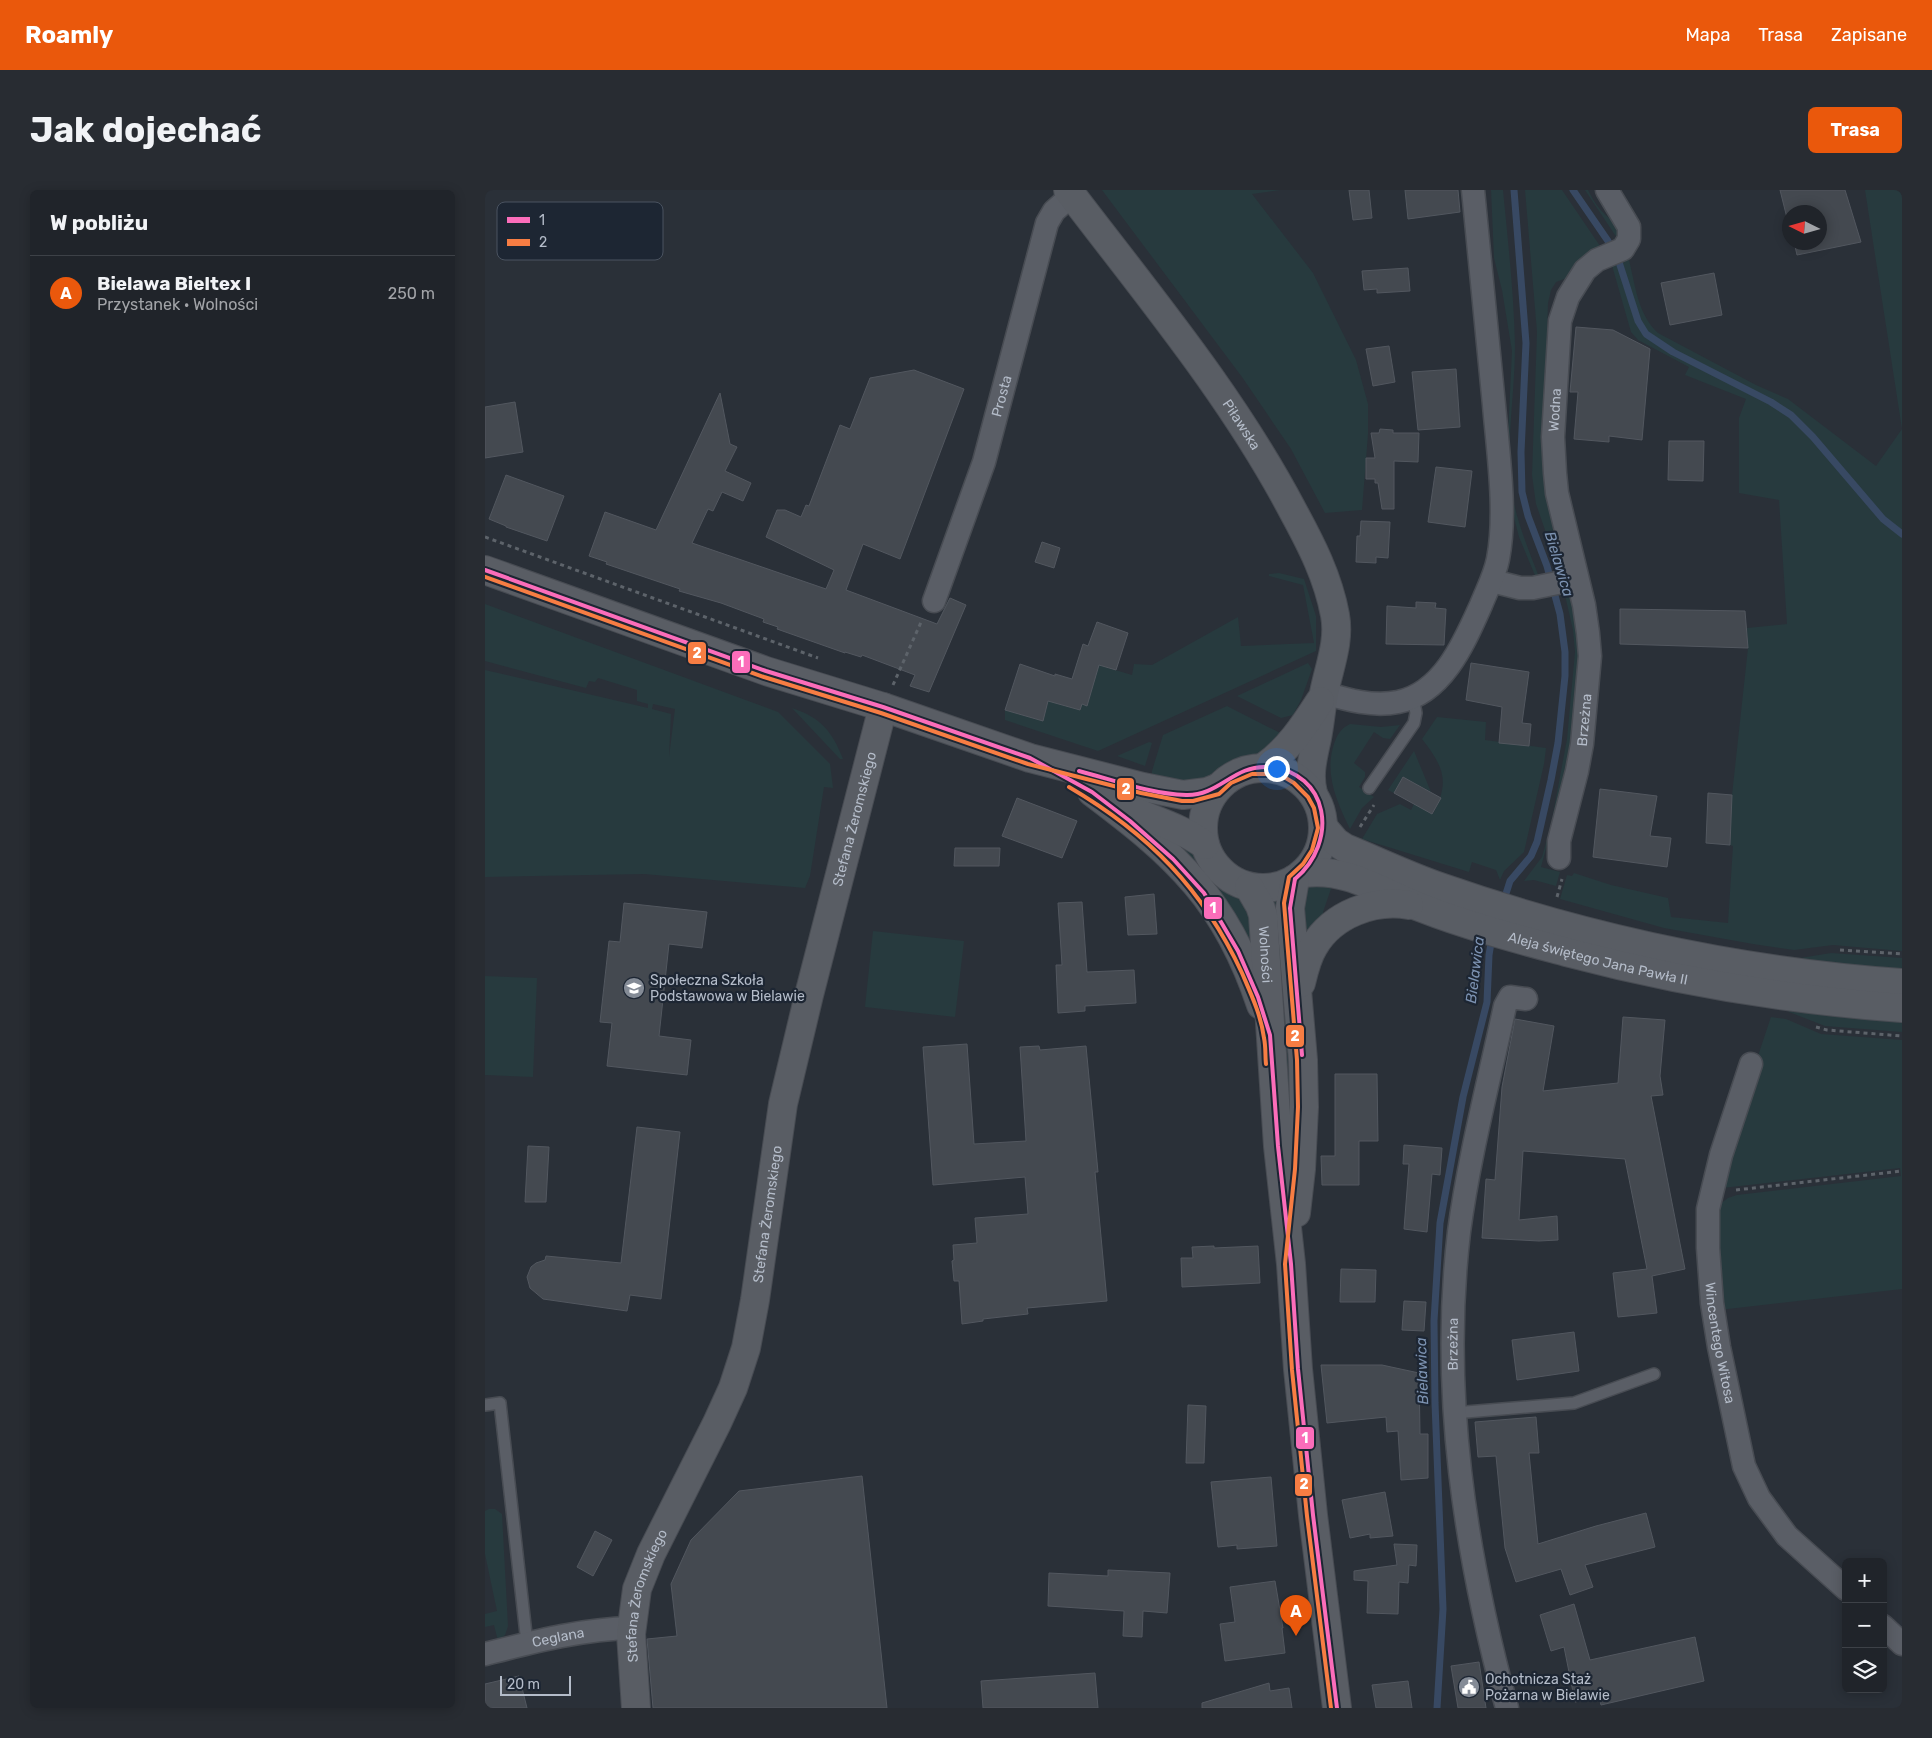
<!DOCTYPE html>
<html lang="pl">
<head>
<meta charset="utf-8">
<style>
	body { margin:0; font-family:Rubik,sans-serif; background:#282c32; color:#f1f3f6 }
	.controls { position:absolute; right:15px; bottom:15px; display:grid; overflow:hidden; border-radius:8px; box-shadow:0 2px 12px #0003 }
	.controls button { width:45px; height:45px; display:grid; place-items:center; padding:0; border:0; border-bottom:1px solid #3d4147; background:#20242a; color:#f1f3f6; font:25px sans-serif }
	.compass { position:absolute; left:1297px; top:15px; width:45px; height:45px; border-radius:50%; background:#20242a; box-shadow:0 2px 12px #0003; rotate:275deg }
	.scale { position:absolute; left:15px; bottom:12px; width:71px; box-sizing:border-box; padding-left:5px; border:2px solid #b4bcc9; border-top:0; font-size:14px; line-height:18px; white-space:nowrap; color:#b4bcc9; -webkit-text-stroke:4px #1d2633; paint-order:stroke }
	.you { position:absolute; left:791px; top:578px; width:18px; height:18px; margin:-12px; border:4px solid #fff; border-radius:50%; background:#1a73e8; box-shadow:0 0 0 8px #1a73e833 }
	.badge { display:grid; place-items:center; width:32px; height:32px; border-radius:50%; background:#ea580c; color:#fff; font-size:16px; font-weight:700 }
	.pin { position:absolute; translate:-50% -41px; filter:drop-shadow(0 1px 2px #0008) }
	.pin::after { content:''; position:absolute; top:26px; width:18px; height:15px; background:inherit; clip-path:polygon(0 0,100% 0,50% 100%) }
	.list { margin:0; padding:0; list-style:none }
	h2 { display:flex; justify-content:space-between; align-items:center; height:65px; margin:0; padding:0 20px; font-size:21px }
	h2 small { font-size:16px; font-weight:400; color:#a2a4a8 }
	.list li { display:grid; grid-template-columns:32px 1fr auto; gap:15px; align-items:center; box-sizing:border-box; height:75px; padding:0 20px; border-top:1px solid #3d4147 }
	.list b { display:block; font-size:19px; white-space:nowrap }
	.list p { margin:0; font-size:16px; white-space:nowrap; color:#a2a4a8 }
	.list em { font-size:16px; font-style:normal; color:#a2a4a8 }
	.icon { flex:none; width:28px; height:28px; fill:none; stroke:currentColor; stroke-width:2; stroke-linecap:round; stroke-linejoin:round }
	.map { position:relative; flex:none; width:1417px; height:1518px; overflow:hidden; border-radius:8px }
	header { display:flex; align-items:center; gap:30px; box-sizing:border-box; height:70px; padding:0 25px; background:#ea580c; color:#fff }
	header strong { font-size:24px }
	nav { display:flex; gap:28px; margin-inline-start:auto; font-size:18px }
	.intro { display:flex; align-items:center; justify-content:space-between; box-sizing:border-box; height:120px; padding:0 30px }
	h1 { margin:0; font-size:35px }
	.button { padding:12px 22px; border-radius:8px; background:#ea580c; color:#fff; font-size:18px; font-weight:700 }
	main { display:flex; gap:30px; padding:0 30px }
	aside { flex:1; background:#20242a; border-radius:8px; box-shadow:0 2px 12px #0003 }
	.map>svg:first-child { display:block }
	.green { fill:#273a3e; fill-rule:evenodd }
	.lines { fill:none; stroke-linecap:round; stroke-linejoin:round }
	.stream { stroke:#384963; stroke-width:7 }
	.building { fill:#444950; stroke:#52575f }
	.lane-casing { stroke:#484c53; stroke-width:14 }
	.street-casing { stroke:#484c53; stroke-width:25 }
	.secondary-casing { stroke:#484c53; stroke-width:30 }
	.path { stroke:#5d636a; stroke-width:3; stroke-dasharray:4 4; stroke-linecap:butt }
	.lane { stroke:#5a5e66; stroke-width:11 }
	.street { stroke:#5a5e66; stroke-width:22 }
	.secondary { stroke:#595d64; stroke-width:28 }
	.bus-1-casing { stroke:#1d2633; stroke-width:8 }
	.bus-2-casing { stroke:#1d2633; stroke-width:8 }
	.bus-1 { stroke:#fb6dba; stroke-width:4 }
	.bus-2 { stroke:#f77d43; stroke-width:4 }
	.labels { text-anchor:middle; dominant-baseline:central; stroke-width:4.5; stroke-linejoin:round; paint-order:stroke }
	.street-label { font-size:14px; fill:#b4bcc9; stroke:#1d2633 }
	.poi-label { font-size:14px; fill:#b4bcc9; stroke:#1d2633; text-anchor:start }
	.water-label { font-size:15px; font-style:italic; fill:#7c92b1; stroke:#1d2633 }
	.key { fill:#1d2633; stroke:#4a5360; stroke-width:1 }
	.key-label { font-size:14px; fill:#b4bcc9 }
	.line-badge { stroke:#1d2633; stroke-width:2 }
	.badge-label { font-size:14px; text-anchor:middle; font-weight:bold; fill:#fff }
</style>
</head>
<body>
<header>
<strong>Roamly</strong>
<nav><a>Mapa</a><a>Trasa</a><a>Zapisane</a></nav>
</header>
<div class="intro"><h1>Jak dojechać</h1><a class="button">Trasa</a></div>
<main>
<aside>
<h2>W pobliżu<small></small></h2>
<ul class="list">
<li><span class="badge">A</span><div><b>Bielawa Bieltex I</b><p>Przystanek · Wolności</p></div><em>250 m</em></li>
</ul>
</aside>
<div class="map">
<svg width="1417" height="1518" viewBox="0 0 1417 1518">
	<rect width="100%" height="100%" fill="#2a3038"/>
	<!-- green -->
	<g class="green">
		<path d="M617 0H795L767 4 828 83 871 170 883 214V244L877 320 840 323 806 259 757 187Z"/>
		<path d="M1006 0H1018C1023 52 1029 104 1030 156 1030 203 1021 250 1026 297 1030 328 1043 358 1054 387H1051L1049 383 1034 347 1027 320 1022 267 1027 161 1017 100 1009 68Z"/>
		<path d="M1040 0H1077L1115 56 1132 48 1100 0H1103C1106 6 1109 12 1114 18 1123 29 1137 35 1133 51L1087 86 1071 92 1066 100 1063 113 1058 267 1079 380 1075 383 1051 314 1047 285 1052 142Z"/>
		<path d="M1380 0H1417V761L1348 755 1309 760 1268 754 1179 738 1075 709 1082 685 1087 686 1089 683 1126 695 1183 708 1186 727 1243 733 1248 656 1245 655 1247 605 1263 458 1262 438 1302 434 1294 310 1254 303V228L1261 209 1200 185 1204 177 1153 150 1146 142 1126 72 1143 66C1150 92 1152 124 1173 143L1271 195 1303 209 1391 276 1417 239Z"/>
		<path d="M794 383 819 389 831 426V461L613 561 520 530V520L558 531 565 505 576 515 595 520 597 514 602 515 608 495 587 489 593 469 647 485 649 474 667 475 753 427 756 456 829 453 818 395 784 386V384Z"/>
		<path d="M1079 401H1082L1087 409 1095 465 1093 491 1083 577 1056 677 1075 682 1071 696 1049 690 1039 691 1057 667 1066 635 1082 549 1090 462 1088 440Z"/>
		<path d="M0 414 293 522 345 574 348 598 339 597 325 686 320 698 159 684 0 687V480L163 518V514L152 511V500L113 488 110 492 104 491 101 498 0 471ZM168 514 190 519 184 567 186 524 167 519Z"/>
		<path d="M823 473 827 479 816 510 808 525 796 528 752 506Z"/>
		<path d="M742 516 801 546 784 560 751 570 719 589 707 594 667 588V581L678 545Z"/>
		<path d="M307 518C337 528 347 542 358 569H355Z"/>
		<path d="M952 527 1001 532 1000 550 1061 558 1059 574 1039 662 1019 681 1015 690 1011 680 987 672 984 682 877 649 892 624 915 614 926 620 929 614 948 624C965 592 959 577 937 549Z"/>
		<path d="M865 534 896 537 915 535 905 549 898 548 889 542 869 573 880 582V587L874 597 889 607 877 618 865 639C852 612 839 584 849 554 852 545 856 538 865 534Z"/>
		<path d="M664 552 667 553 660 576 632 566Z"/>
		<path d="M929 561 946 602 918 587 909 603 903 600Z"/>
		<path d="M676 640 707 659 724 686 751 706 762 718 767 727 772 774Z"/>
		<path d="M828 693H848L838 722 842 727 819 756C817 736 809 706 828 693Z"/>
		<path d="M790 707H793L809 893H797L788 711Z"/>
		<path d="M388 741 479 751 470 827 380 817Z"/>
		<path d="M1346 763 1417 768V780L1375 777 1309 769Z"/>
		<path d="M0 786 52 788 48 887 0 885Z"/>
		<path d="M1304 821 1380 829 1417 831V842L1340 836 1304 822Z"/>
		<path d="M1286 827 1301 829 1336 844 1417 850V1099L1234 1120 1227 1071 1235 1014 1243 1008 1252 1005 1416 986 1415 978 1237 998 1245 950Z"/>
		<path d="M4 1319H10L17 1324 23 1436 20 1445 13 1451 9 1435 0 1437V1424L12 1421 0 1364V1321Z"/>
	</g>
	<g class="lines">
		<!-- stream -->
		<g class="stream">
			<path d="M1088 0 1123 51 1134 72 1153 131 1161 144 1188 162 1286 212 1306 225 1328 247 1398 329 1417 344"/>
			<path d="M1018 713 1025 691 1046 666 1052 652 1066 590 1073 553 1080 486V462L1075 424 1062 376 1043 326 1037 302 1036 262 1041 153 1029 0"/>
			<path d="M952 1518 958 1419 950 1213 949 1131 955 1033 978 907 1002 812 1004 765 1007 747"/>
		</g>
	</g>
	<!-- building -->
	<g class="building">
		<path d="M864 0H884L887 28 868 30Z"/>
		<path d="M920 0H973L975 22 923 29Z"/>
		<path d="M1295 0H1360L1376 52 1312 65 1309 52H1334V22H1304V36Z"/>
		<path d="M923 78 925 101 892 103V99L879 100 877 81Z"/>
		<path d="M1229 83 1237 125 1185 135 1176 93Z"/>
		<path d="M1091 137 1128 140 1165 159 1157 250 1124 246V252L1089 249 1093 202H1085Z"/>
		<path d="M904 156 910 192 888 196 881 159Z"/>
		<path d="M971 179 975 237 933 240 927 182Z"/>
		<path d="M429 180 479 199 415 369 378 354 361 400 452 434 465 408 481 415 444 502 425 496 430 485 377 465 376 467 360 462V463L292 439 293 437 278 432 279 429 236 413 194 401 195 399 121 374 122 372 104 366 120 322 171 340 235 203 245 254 252 257 240 281 266 293 258 311 237 302 228 321 223 319 207 353 341 399 349 380 281 347 292 320H300L316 327 321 315 324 316 355 235 365 239 385 188Z"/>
		<path d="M30 212 38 262 0 268V217Z"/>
		<path d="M895 239 908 240V243H934L933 272 909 271V319H897L893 293H890V289H881V268H890L886 243H894Z"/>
		<path d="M1184 251H1219L1218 291 1183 290Z"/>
		<path d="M951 277 987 281 980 337 943 332Z"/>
		<path d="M21 285 79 306 62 351 21 337V336L4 329Z"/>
		<path d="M876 331 905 332 903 368 891 367V373L871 372 872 346H875Z"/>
		<path d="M557 352 575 358 569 378 550 372Z"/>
		<path d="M931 412 951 413 950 418 961 419 959 455 901 454 902 416 931 418Z"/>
		<path d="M1135 419 1260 421 1263 458 1135 454Z"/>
		<path d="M612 432 643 443 631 480 614 475 602 516 597 514 595 520 563 511 558 531 520 520 535 474 570 486V484L587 489 598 454 603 456Z"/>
		<path d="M986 473 1044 482 1037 533 1046 534 1044 556 1014 553 1017 517 981 510Z"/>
		<path d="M918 587 956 608 947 624 909 603Z"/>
		<path d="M1115 599 1172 606 1165 646 1186 648 1182 677 1108 667Z"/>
		<path d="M1223 603 1247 605 1245 655 1221 653Z"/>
		<path d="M532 608 592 631 577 668 517 646Z"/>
		<path d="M470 658H515L514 676H469Z"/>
		<path d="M669 704 672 744 643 745 640 707Z"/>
		<path d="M597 712 602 782 649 780 651 813 600 816V821L573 823 571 775H577L573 713Z"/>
		<path d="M139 713 222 722 217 758 184 754 174 846 206 850 202 885 122 876 127 833 115 832 124 751 135 752Z"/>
		<path d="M1138 827 1180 830 1175 886 1178 905 1166 906 1200 1079 1167 1086 1172 1123 1133 1127 1128 1083 1162 1079 1140 969 1038 961 1034 1030 1072 1026 1073 1050 1054 1051 997 1048 1001 989 1010 990 1017 897 1030 829 1069 836 1058 901 1133 893Z"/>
		<path d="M482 854 489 954 541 951 535 857 554 856 555 860 601 856 613 982H610L622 1111 542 1118 543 1124 498 1129V1131L477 1134 474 1091H469L467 1071 469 1070 468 1055 492 1053 490 1028 543 1024 540 987 448 995 438 857Z"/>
		<path d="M850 884H892L893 951H874V995H837L836 966H850Z"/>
		<path d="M152 937 195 942 176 1109 145 1105 142 1121 58 1109 45 1098 42 1087 46 1077 51 1073 60 1070 61 1066 136 1073Z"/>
		<path d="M919 955 957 958 955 985 947 984 942 1042 919 1039 924 974H918Z"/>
		<path d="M43 956 64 957 61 1012H40Z"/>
		<path d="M729 1056V1058L773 1056 775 1093 697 1097 696 1068H708L707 1057Z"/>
		<path d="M856 1079 891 1080 890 1112H855Z"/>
		<path d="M919 1111 941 1112 939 1141 917 1140Z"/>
		<path d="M1089 1142 1094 1181 1032 1190 1027 1150Z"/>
		<path d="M836 1175H897L934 1183 935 1244H943V1288L916 1290 913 1241 902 1242 901 1227 842 1233Z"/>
		<path d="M703 1215 721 1216 719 1273H701Z"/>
		<path d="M1051 1227 1054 1263H1044L1053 1354 1111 1336 1161 1323 1170 1357 1100 1375 1108 1397 1085 1405 1076 1379 1031 1392 1020 1358 1011 1266 993 1267 990 1232Z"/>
		<path d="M377 1286 402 1518H168L162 1449 192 1446 186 1394 206 1350 254 1301Z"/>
		<path d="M786 1287 792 1356 752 1359V1355L733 1357 726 1292Z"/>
		<path d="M900 1302 908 1346 885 1348V1344L865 1348 857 1310Z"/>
		<path d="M110 1341 127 1350 108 1386 92 1377Z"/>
		<path d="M909 1354 932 1355 931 1376 924 1375 923 1393 914 1392 913 1424 882 1423 883 1391 869 1390V1381L912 1375Z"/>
		<path d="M623 1380 685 1383 682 1423 658 1421 657 1447 638 1446 639 1421 563 1416 564 1383 623 1386Z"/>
		<path d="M790 1391 798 1438H797L800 1463 740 1471 735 1434 750 1432 745 1397Z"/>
		<path d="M1089 1414 1105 1470 1210 1447 1219 1491 1116 1515 1114 1507 1090 1512 1079 1457 1066 1461 1055 1425Z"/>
		<path d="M994 1472 1001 1518H973L966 1476Z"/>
		<path d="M610 1483 613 1518H498L496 1491Z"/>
		<path d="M34 1486 42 1518H0V1494Z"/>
		<path d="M923 1491 927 1518H891L887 1495Z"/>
		<path d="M784 1493 785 1501 804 1498 807 1518H717V1513Z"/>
	</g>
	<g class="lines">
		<!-- lane casing -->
		<g class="lane-casing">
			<g id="lane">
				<path d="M884 598 929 533 931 523 928 507"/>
				<path d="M0 1215 15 1213 42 1453"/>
				<path d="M969 1223 1089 1213 1169 1184"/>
			</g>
		</g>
		<!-- street casing -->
		<g class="street-casing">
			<g id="street">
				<path d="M1007 391 1035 398H1048L1092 389"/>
				<path id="s1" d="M449 411 499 272 562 33 569 21 587 5"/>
				<path d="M839 503C863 510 888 517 913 512 958 503 979 453 996 415 1002 400 1010 385 1013 369 1022 323 1013 262 1009 215 1002 143 995 72 988 0"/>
				<path id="s2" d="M1074 668V651L1092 581 1097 554 1105 466 1103 443 1099 415 1072 303 1070 283 1068 247 1075 131 1083 107 1100 80 1112 70 1138 59 1144 49V37L1122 0"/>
				<path id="s3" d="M1266 874 1236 965 1223 1019V1058L1227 1113 1234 1157 1259 1276 1274 1308 1302 1346 1361 1399"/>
				<path d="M1398 1436 1417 1454"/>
				<path id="s4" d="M0 1464C48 1452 97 1439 146 1438"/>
				<path id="s5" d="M1022 1518C980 1363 955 1202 974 1042 984 966 1004 891 1020 816L1025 807 1041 809"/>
			</g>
		</g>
		<!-- secondary casing -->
		<g class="secondary-casing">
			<g id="secondary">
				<path id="s6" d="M583 0C662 104 747 205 808 321 826 354 843 387 850 425 855 452 844 477 839 503 836 518 835 533 832 548 828 567 823 584 828 603"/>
				<path d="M0 380 281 481 398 517 545 568 658 597 698 605 722 602 732 598"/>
				<path d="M779 577C803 560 819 536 835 511"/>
				<circle cx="778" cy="638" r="60"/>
				<path d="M607 602C644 630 681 658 711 694 740 728 762 773 776 815"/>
				<path d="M639 617C667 630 695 637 720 655"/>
				<path d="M839 638 851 652 860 658C892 671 923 686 955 697 1104 749 1259 782 1417 793"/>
				<path id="s7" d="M819 683C863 677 897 703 937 718 983 736 1033 749 1081 762 1191 791 1303 810 1417 818"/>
				<path d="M810 689 805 718 818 870 819 917 816 979 811 1023"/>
				<path id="s8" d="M764 697 775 716 778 725 793 956 806 1074 813 1179 828 1325 852 1518"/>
				<path d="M816 793C819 780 822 767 829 756 848 724 889 709 924 715"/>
				<path id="s9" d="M151 1518 146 1444 152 1399 166 1364 232 1233 248 1198 261 1158 270 1110 298 914 324 805 398 517"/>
			</g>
		</g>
		<!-- path -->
		<g class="path">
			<path d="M0 347 333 468"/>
			<path d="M408 495 437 430"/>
			<path d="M875 637 889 615"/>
			<path d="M1072 707 1077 689"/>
			<path d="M1355 760 1417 764"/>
			<path d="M1331 837 1342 840 1417 846"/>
			<path d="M1251 1000 1417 981"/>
		</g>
		<!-- lane -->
		<use href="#lane" class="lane"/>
		<!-- street -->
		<use href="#street" class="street"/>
		<!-- secondary -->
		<use href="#secondary" class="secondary"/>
		<!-- bus-1 casing -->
		<g class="bus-1-casing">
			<g id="bus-1">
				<path d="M0 380 281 481 398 517 545 568 607 602 645 631 688 669 719 703 753 761 773 807 785 845 793 956 806 1074 813 1179 828 1325 852 1518"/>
				<path d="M594 581C629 590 665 604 701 605 734 606 749 575 782 577 845 581 854 652 810 689"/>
				<path d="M810 689 805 718 817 865"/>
			</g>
		</g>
		<!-- bus-2 casing -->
		<g class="bus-2-casing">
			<g id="bus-2">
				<path d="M0 387 279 487 396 523 543 574 656 603 697 611H708L734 604 746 593 767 584H786L799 587 809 593 823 607 829 618 833 638 827 660 818 674 804 687 799 713 812 870 813 917 810 979 800 1074 807 1180 822 1326 846 1518"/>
				<path d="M584 597C664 644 718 699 757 783 766 804 776 825 779 848 781 857 780 866 781 874"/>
			</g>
		</g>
		<!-- bus-1 -->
		<use href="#bus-1" class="bus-1"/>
		<!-- bus-2 -->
		<use href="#bus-2" class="bus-2"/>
	</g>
	<!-- icons -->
	<defs>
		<g id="school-disc" transform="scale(1.125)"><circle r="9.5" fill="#848b96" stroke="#1d2633"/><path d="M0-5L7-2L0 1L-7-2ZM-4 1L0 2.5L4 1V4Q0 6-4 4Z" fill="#fff"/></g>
		<g id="civic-disc" transform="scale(1.125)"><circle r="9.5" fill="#848b96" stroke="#1d2633"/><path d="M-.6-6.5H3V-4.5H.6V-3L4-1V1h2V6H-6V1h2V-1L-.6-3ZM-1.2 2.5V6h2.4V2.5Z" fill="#fff"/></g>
	</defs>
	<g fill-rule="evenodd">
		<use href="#school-disc" x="149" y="798"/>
		<use href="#civic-disc" x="984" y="1497"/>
	</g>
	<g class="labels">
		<!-- street labels -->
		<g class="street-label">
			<text stroke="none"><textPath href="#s1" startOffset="216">Prosta</textPath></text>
			<text stroke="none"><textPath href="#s2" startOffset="455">Wodna</textPath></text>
			<text stroke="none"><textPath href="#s6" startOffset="292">Piławska</textPath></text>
			<text stroke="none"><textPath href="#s2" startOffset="141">Brzeżna</textPath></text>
			<text stroke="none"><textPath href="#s9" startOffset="925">Stefana Żeromskiego</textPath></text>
			<text stroke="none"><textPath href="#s8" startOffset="71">Wolności</textPath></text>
			<text stroke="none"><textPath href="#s7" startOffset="308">Aleja świętego Jana Pawła II</textPath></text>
			<text stroke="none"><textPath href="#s9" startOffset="520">Stefana Żeromskiego</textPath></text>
			<text stroke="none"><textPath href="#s3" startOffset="286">Wincentego Witosa</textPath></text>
			<text stroke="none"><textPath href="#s5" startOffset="369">Brzeżna</textPath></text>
			<text stroke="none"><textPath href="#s9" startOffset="115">Stefana Żeromskiego</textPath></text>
			<text stroke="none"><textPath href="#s4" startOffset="75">Ceglana</textPath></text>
		</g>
		<!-- poi labels -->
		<g class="poi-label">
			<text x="165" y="790">Społeczna Szkoła<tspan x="165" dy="16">Podstawowa w Bielawie</tspan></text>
			<text x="1000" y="1489">Ochotnicza Staż<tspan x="1000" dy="16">Pożarna w Bielawie</tspan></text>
		</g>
		<!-- water labels -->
		<g class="water-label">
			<text transform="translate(1074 374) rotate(73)">Bielawica</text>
			<text transform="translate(990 780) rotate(-83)">Bielawica</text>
			<text transform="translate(937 1181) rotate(-92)">Bielawica</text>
		</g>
	</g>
	<!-- legend -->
	<rect x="12" y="12" width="166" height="58" rx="8" class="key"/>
	<rect x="22" y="27" width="23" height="6" fill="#fb6dba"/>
	<rect x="22" y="49" width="23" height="7" fill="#f77d43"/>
	<g class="key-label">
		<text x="54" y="35">1</text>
		<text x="54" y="57">2</text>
	</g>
	<g class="line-badge">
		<rect x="202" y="451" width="20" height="24" rx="5" fill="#f77d43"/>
		<rect x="246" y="460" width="20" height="24" rx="5" fill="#fb6dba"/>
		<rect x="631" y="587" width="19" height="24" rx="5" fill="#f77d43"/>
		<rect x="718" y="706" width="20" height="24" rx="5" fill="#fb6dba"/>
		<rect x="800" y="834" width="20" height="24" rx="5" fill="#f77d43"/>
		<rect x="810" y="1236" width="20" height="24" rx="5" fill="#fb6dba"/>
		<rect x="809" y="1283" width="19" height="24" rx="5" fill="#f77d43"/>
	</g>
	<g class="badge-label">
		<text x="212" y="468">2</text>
		<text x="256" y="477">1</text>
		<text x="641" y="604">2</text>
		<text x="728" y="723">1</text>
		<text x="810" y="851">2</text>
		<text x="820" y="1253">1</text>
		<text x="819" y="1299">2</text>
	</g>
</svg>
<div class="controls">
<button>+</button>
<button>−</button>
<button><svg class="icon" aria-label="layers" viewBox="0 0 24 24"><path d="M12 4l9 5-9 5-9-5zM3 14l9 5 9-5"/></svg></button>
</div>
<svg class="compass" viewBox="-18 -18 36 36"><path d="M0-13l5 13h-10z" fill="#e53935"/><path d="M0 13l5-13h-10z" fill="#a2a4a8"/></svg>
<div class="scale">20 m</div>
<div class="you"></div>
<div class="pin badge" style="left:811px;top:1446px">A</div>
</div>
</main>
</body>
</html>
